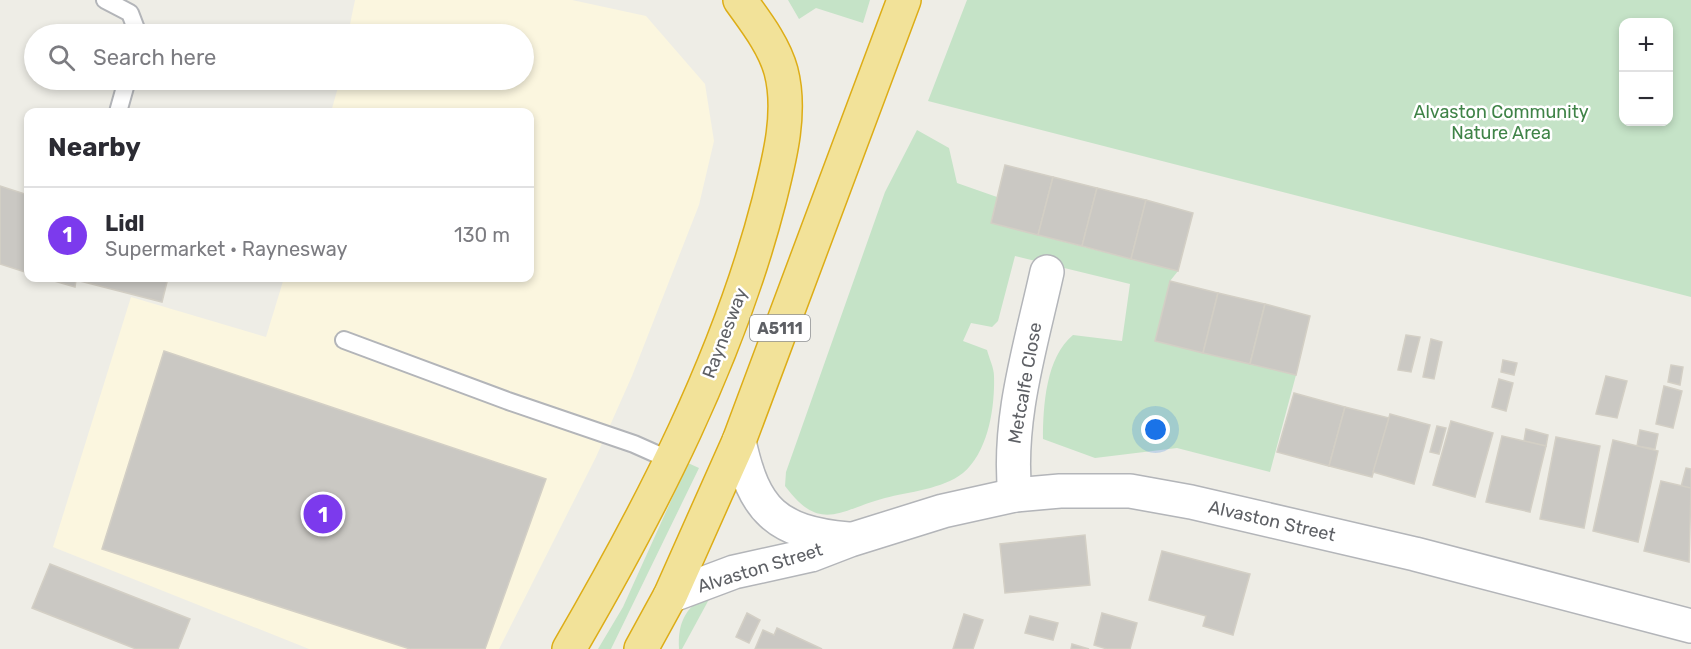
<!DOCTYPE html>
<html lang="en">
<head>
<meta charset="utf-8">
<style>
	body { margin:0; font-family:Rubik,sans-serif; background:#f2f2f3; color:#2b2b33 }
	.controls { position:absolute; right:18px; top:18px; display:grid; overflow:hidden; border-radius:12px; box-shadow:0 3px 9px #0003 }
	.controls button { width:54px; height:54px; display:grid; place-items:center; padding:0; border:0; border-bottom:2px solid #e1e1e2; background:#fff; color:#2b2b33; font:30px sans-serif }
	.you { position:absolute; left:1156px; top:430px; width:21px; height:21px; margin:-15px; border:4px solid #fff; border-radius:50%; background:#1a73e8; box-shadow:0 0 0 9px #1a73e833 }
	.badge { display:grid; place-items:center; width:39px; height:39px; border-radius:50%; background:#7c3aed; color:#fff; font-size:20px; font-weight:700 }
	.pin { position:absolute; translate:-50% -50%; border:3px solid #fff; box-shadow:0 2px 6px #0006 }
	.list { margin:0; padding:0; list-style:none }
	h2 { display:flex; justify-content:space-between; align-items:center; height:78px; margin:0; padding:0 24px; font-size:26px }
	h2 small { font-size:20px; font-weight:400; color:#7c7c81 }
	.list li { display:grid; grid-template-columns:39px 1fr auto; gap:18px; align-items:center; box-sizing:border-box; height:96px; padding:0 24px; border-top:2px solid #e1e1e2 }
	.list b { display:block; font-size:22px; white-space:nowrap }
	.list p { margin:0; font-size:20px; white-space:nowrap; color:#7c7c81 }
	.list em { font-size:20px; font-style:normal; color:#7c7c81 }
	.icon { flex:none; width:33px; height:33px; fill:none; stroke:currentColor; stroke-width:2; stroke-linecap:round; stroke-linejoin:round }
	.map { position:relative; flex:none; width:1691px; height:649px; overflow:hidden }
	.search { position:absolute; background:#fff; box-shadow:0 3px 9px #0003; left:24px; top:24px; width:510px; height:66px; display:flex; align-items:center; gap:15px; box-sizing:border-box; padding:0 21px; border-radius:33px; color:#7c7c81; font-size:22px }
	.panel { position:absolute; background:#fff; box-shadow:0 3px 9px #0003; left:24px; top:108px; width:510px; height:174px; border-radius:12px }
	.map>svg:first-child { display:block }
	.commercial { fill:#fbf6df }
	.green { fill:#c5e3c7; fill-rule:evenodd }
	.building { fill:#cac8c3; stroke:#d3cfc5; stroke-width:1.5 }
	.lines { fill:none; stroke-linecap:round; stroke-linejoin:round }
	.lane-casing { stroke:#b3b5b9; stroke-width:20 }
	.street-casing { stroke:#b3b5b9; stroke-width:36 }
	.highway-casing { stroke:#ddad17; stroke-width:36 }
	.lane { stroke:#fff; stroke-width:16 }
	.street { stroke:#fff; stroke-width:33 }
	.highway { stroke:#f2e299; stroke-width:33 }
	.labels { text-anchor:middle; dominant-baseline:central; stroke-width:5; stroke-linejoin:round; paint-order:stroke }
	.shield { fill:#fff; stroke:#8e9093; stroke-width:1.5 }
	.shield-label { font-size:16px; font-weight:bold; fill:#5e6065 }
	.park-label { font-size:18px; fill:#3f8347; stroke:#fff }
	.street-label { font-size:18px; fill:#5e6065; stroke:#fff }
</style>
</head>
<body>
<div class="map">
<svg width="1691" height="649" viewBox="0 0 1691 649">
	<rect width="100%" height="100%" fill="#eeede6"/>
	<!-- commercial -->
	<path class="commercial" d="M355 0H572L646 16 705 84 714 141 699 205 632 376 596 457 499 649H309L53 547 131 297 266 337 284 278H530V112H331L340 80H524V34H348Z"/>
	<!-- green -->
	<g class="green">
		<path d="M788 0H870L863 23 816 8 799 19Z"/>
		<path d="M967 0H1691V297L928 101ZM1668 22V122H1624V22Z"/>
		<path d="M917 130 949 148 957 183 997 197 991 223 1178 271 1170 281 1155 341 1296 375 1270 472 1177 448 1095 458 1043 439C1043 406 1046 357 1073 335L1122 341 1130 284 1015 256 998 321 992 327 971 323 963 341 987 350C989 358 994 368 994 376 995 408 988 452 963 473 943 489 908 492 885 498 839 510 821 534 785 486L786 472 885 192Z"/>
		<path d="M688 463 699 468 611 649H598L623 607Z"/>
		<path d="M713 592 682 649H679C677 620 688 604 713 592Z"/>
	</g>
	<!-- building -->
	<g class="building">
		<path d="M1005 165 1053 177 1038 235 991 223Z"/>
		<path d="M1053 177 1097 188 1082 246 1038 235Z"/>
		<path d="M0 186 28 195V273L0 264Z"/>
		<path d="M1097 188 1146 200 1131 259 1082 246Z"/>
		<path d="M1146 200 1193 213 1178 271 1131 259Z"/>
		<path d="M44 278H168L162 302 76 280 75 287Z"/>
		<path d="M1170 281 1218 293 1203 353 1155 341Z"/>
		<path d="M1218 293 1265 304 1250 364 1203 353Z"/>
		<path d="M1265 304 1310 316 1296 375 1250 364Z"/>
		<path d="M1406 335 1420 337 1411 372 1398 370Z"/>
		<path d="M1431 339 1442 342 1434 379 1423 377Z"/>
		<path d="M164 351 546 479 485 649H410L102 549Z"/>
		<path d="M1503 360 1517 363 1514 375 1501 372Z"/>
		<path d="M1671 365 1683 367 1680 385 1668 382Z"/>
		<path d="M1606 376 1627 381 1617 418 1596 414Z"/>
		<path d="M1499 379 1513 383 1506 411 1492 407Z"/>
		<path d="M1664 386 1682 391 1673 428 1656 424Z"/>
		<path d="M1294 393 1345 407 1329 466 1277 452Z"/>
		<path d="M1345 407 1389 418 1372 477 1329 466Z"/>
		<path d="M1390 414 1430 425 1414 484 1373 472Z"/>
		<path d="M1451 421 1493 433 1475 497 1433 485Z"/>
		<path d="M1437 426 1446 428 1439 454 1430 452Z"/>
		<path d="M1526 429 1548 435 1546 446 1524 441Z"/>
		<path d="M1640 430 1658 434 1655 449 1637 446Z"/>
		<path d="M1502 436 1546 446 1530 512 1486 502Z"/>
		<path d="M1556 437 1600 446 1584 528 1540 519Z"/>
		<path d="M1613 440 1658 451 1638 542 1593 531Z"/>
		<path d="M1686 468 1691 469V489L1681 487Z"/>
		<path d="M1661 481 1691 488 1689 562 1644 551Z"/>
		<path d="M1085 535 1090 585 1005 593 1000 544Z"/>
		<path d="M1162 551 1250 574 1233 635 1203 626 1206 616 1149 600Z"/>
		<path d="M50 564 190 619 178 649H136L32 608Z"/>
		<path d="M747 613 760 620 749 643 736 637Z"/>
		<path d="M1102 613 1137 623 1130 649H1107L1094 645Z"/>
		<path d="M964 614 983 620 973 649H953Z"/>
		<path d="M1030 616 1058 623 1053 640 1025 633Z"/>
		<path d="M777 628 822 649H755L763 630 774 635Z"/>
		<path d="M1072 644 1089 649H1071Z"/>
	</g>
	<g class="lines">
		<!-- lane casing -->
		<g class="lane-casing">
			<g id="lane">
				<path d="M105 0 130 13 138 34"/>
				<path d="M118 112 127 80"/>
				<path d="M344 340 508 401 634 444 670 460"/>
			</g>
		</g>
		<!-- street casing -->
		<g class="street-casing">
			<g id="street">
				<path d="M739 441C754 511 776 532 848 539"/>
				<path d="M1015 495C1007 420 1031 345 1047 272"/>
				<path d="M670 596 734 572 811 555 850 540 943 511 1015 495 1060 491H1130L1191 502 1415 554 1691 626"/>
			</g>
		</g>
		<!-- highway casing -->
		<g class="highway-casing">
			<g id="highway">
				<path d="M569 649C651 508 728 360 769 201 779 161 792 113 781 71 774 45 755 21 740 0"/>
				<path d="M641 649 670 596 739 441 904 0"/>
			</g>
		</g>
		<!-- lane -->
		<use href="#lane" class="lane"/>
		<!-- street -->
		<use href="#street" class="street"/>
		<!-- highway -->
		<use href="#highway" class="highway"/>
	</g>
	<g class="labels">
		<!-- shield labels -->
		<rect class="shield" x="750" y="315" width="60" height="26" rx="4.5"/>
		<g class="shield-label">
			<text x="780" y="328">A5111</text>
		</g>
		<!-- park labels -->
		<g class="park-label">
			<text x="1501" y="112">Alvaston Community<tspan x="1501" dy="21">Nature Area</tspan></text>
		</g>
		<!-- street labels -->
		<g class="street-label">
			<text transform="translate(725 333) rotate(-69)">Raynesway</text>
			<text transform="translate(1025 383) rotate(-80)">Metcalfe Close</text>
			<text transform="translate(1272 521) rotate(13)">Alvaston Street</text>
			<text transform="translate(760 568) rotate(-17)">Alvaston Street</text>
		</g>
	</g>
</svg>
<div class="controls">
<button>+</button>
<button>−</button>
</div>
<div class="you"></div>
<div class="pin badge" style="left:323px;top:514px">1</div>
<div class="search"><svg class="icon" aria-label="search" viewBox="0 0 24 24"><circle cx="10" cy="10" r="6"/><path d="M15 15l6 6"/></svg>Search here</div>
<section class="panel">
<h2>Nearby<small></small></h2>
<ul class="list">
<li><span class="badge">1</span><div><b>Lidl</b><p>Supermarket · Raynesway</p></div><em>130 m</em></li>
</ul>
</section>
</div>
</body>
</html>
